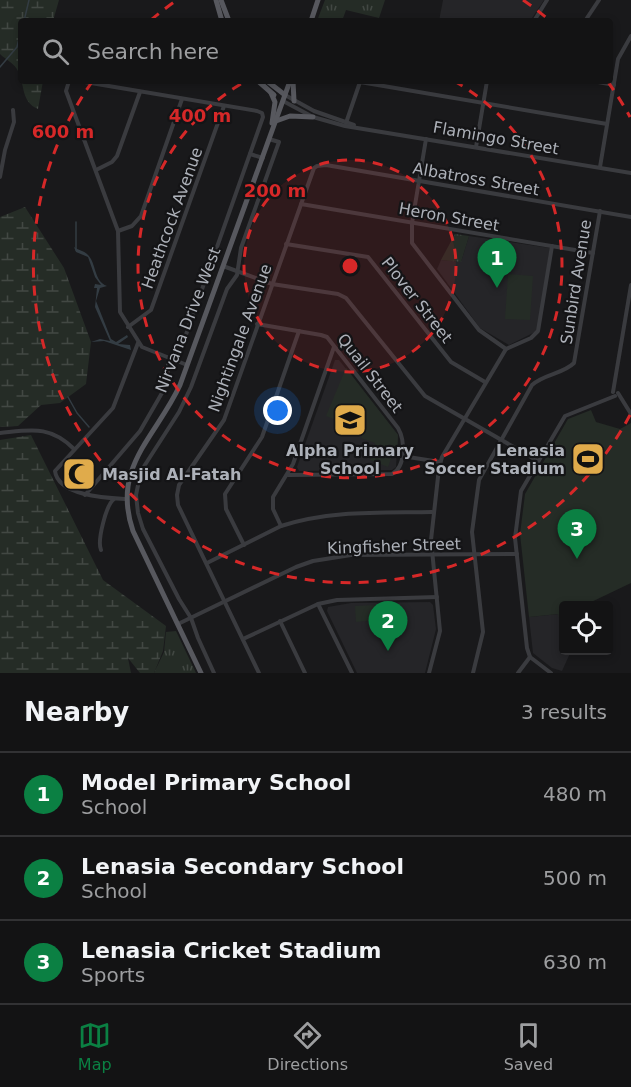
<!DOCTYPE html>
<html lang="en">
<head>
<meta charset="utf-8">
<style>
	body { margin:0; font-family:"DejaVu Sans",sans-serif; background:#1c1c1d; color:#f1f3f6 }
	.controls { position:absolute; right:18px; bottom:18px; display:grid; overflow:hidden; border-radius:6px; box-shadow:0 3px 9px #0003 }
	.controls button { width:54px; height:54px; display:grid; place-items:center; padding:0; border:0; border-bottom:2px solid #323234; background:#131314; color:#f1f3f6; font:30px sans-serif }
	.you { position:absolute; left:278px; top:411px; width:21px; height:21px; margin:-15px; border:4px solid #fff; border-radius:50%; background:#1a73e8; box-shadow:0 0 0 9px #1a73e833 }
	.badge { display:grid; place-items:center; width:39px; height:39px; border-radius:50%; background:#0b8043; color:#fff; font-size:20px; font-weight:700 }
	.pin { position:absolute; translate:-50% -50px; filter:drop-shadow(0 2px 3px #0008) }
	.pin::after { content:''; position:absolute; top:32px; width:21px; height:18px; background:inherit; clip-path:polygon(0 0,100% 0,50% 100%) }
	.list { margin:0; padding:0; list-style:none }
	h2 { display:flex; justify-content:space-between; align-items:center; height:78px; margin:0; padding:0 24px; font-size:26px }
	h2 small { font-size:20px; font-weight:400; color:#9d9ea0 }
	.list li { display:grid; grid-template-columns:39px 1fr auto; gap:18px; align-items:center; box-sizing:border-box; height:84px; padding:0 24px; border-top:2px solid #323234 }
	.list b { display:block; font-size:22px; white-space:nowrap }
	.list p { margin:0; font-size:20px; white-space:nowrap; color:#9d9ea0 }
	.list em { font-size:20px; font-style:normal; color:#9d9ea0 }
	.icon { flex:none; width:33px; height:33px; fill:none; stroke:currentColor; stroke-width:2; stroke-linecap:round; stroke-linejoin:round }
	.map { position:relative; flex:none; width:631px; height:673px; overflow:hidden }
	.search { position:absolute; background:#131314; box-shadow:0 3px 9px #0003; left:18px; right:18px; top:18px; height:66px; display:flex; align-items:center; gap:15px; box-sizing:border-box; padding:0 21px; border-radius:6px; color:#9d9ea0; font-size:22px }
	.sheet { height:330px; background:#131314 }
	nav { display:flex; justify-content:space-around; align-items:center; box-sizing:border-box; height:84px; border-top:2px solid #323234; background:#131314; font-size:16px; color:#9d9ea0 }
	nav a { display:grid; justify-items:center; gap:3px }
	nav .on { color:#0b8043 }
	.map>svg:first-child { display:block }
	.built { fill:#252528 }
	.grass { fill:url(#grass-tufts) }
	.wetland { fill:url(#wetland-marsh) }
	.garden { fill:#252c26 }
	.water { fill:#333c43 }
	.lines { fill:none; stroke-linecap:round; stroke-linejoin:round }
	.stream { stroke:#333c43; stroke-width:1.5 }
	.minor { stroke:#3a3b3f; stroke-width:4 }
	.major { stroke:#57585e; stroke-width:5 }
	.ring { fill:none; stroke:#d62828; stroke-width:3; stroke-dasharray:10 8 }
	.labels { text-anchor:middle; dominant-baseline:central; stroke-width:4.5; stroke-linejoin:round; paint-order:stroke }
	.street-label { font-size:16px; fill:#adb1b9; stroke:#141416 }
	.poi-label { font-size:16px; font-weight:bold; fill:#adb1b9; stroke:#141416 }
	.centre { fill:#d62828; stroke:#141416; stroke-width:3 }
	.ring-label { font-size:18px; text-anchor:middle; font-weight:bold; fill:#d62828; stroke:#141416; stroke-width:4.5; stroke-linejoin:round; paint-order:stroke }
</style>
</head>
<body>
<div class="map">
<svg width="631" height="673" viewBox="0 0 631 673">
	<defs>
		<pattern id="grass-tufts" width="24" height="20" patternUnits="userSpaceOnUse" patternTransform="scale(1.5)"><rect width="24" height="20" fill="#252c26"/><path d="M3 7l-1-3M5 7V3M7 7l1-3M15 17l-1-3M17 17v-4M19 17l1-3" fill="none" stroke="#424843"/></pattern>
		<pattern id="wetland-marsh" width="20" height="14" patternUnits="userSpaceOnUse" patternTransform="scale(1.5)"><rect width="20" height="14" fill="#252c26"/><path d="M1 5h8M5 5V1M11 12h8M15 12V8" fill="none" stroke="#424843"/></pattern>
	</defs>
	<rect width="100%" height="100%" fill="#19191b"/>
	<!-- built -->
	<g class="built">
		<path d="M443 0H544L530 21H439Z"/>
		<path d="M469 236 550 248 537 331 509 345 480 328 437 269 441 260 461 262Z"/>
		<path d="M335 360H339L398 435 396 467 392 470 299 471 297 467Z"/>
		<path d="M430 602 433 605 436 629 425 673H357L327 611 328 607 351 603Z"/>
		<path d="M558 614 563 621 564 650 571 651 562 671 552 668 533 653 529 617Z"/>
	</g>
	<!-- grass -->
	<g class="grass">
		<path d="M325 0H385L379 18 346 10 342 21H317Z"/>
		<path d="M455 234 469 236 461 262 441 260Z"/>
		<path d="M176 631 196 673H154L164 652 166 632Z"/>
	</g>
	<!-- wetland -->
	<g class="wetland">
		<path d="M0 0H59L53 21H21V81H43L38 109C21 102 25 85 18 71 15 64 5 59 0 54Z"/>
		<path d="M25 207 64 268 91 342 86 384 60 403 41 405 18 426 0 427V217Z"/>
		<path d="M31 435 103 580 166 626 163 651 154 673H140L128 658 131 673H0V440Z"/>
	</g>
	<!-- garden -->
	<g class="garden">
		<path d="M508 274 533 276 530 320 505 319Z"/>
		<path d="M346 368 398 435 397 454 393 453 388 467 370 460 375 443 361 438 363 431 326 416Z"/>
		<path d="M591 410 596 422 620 429 631 423V583L585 605 564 606 563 616 559 618 558 614 529 617 520 534 525 494 568 419Z"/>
		<path d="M376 605 377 620 356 622 355 606Z"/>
	</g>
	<!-- water -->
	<path class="water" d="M74 247C78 250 84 251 87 254 97 263 93 281 107 286L100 288 96 301 111 339 116 342 127 335 128 337 118 344 130 345 131 350 104 341 91 342 100 339 110 341 95 307 97 288H94L95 284 101 285 95 277 88 257 76 252Z"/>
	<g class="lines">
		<!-- stream -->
		<g class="stream">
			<path d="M24 21 29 0"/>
			<path d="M0 67 17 47 21 31"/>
			<path d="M76 222V250"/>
			<path d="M68 397 77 413 89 427"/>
		</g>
		<!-- minor -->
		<g class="minor">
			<path d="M534 21 547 0"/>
			<path d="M585 21 599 0"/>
			<path d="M69 81 66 91 118 231 120 312 142 347 187 365"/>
			<path d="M79 81 257 111 262 113 263 117 183 343 172 355 168 365V380L166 386 140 431 85 495"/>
			<path d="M593 81 614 85"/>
			<path d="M360 82 607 124"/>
			<path d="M285 95 314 111 354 125"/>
			<path d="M283 101 313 117 345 126 631 173"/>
			<path d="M346 123 360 82"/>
			<path d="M426 139 412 223V243L479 330 506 349"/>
			<path d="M476 147 487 81"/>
			<path d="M250 154 263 158"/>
			<path d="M600 167 618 59 631 36"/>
			<path d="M96 170 112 162 117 156 140 92"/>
			<path d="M0 177 5 150 14 122 13 110"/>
			<path d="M301 204 593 253"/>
			<path d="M118 231 132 226 141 216 182 99"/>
			<path d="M286 244 368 257 451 362 485 382"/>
			<path d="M223 266 272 284 338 294 346 298 425 396 538 461"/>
			<path d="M257 324 321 335 327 337 398 428C405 440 406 467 392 474L288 475"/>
			<path d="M128 327 151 310 224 106"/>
			<path d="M613 392 631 285"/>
			<path d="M618 393 631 414"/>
			<path d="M0 433C31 430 50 425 74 449"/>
			<path d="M402 456 440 462"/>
			<path d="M126 499C107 498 58 496 55 471L113 408 138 343"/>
			<path d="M281 526 273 509V497L293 464 334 347"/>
			<path d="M244 545 226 509 225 494 262 437 299 331"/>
			<path d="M101 550C97 541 106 505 114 499"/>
			<path d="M207 563 281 526C331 510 381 513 432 512"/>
			<path d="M318 604 352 673"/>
			<path d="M280 621 305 673"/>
			<path d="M178 624 296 567 313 561 351 555 517 554"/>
			<path d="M243 639 318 604 337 600 437 597"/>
			<path d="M530 657 527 648 515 538 521 491 565 416 615 396"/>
			<path d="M530 657 551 673"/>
			<path d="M214 673 198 638 191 618 179 599 143 529 138 513 136 495 141 471 179 412 191 387 227 289 237 275 241 248 279 142 269 139"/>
			<path d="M259 673 178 505 177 495 179 485 224 420 314 168 317 166 326 165 631 217"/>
			<path d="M429 673 440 631 431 540 439 468 442 457 506 349 531 338 538 331 552 246"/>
			<path d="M473 673 483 632 472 532 479 480 532 385C544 374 563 374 574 363L600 211"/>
			<path d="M518 673 530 657"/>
		</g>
		<!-- major -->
		<g class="major">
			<path d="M216 0 222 21"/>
			<path d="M221 0 229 21"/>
			<path d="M311 21 318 0"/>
			<path d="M258 81 274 95"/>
			<path d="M267 81 285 95"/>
			<path d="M293 81 294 101"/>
			<path d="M271 93 275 102 272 123"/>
			<path d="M276 121 290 116 313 117"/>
			<path d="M201 673 133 531C111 467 156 437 180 385L290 81"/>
		</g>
	</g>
	<!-- distance rings -->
	<circle cx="350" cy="266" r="106" fill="#d62828" fill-opacity=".12"/>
	<g class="ring">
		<circle cx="350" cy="266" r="106"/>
		<path d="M454 81A212 212 0 1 1 246 81"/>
		<path d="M630 415A317 317 0 1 1 92 82M151 20A317 317 0 0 1 177 0M523 0A317 317 0 0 1 549 20M608 82A317 317 0 0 1 630 117"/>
	</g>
	<!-- icons -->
	<defs>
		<g id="school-square" transform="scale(1.725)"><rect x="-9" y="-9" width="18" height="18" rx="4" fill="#e0ab4b" stroke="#141416"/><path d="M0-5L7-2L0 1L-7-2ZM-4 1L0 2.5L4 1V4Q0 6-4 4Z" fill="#111"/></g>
		<g id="stadium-square" transform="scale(1.725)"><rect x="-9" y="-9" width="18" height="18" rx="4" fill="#e0ab4b" stroke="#141416"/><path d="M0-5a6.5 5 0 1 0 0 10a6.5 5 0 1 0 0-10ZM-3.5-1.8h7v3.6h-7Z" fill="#111"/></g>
		<g id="mosque-square" transform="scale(1.725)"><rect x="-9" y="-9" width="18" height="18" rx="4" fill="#e0ab4b" stroke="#141416"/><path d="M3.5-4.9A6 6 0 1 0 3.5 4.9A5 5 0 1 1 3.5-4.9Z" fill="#111"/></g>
	</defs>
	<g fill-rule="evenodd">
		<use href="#school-square" x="350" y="420"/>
		<use href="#stadium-square" x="588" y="459"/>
		<use href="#mosque-square" x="79" y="474"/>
	</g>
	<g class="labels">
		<!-- street labels -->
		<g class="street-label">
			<text transform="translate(496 138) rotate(10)">Flamingo Street</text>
			<text transform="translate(476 179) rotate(10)">Albatross Street</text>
			<text transform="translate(449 217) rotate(10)">Heron Street</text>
			<text transform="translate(172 218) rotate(-70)">Heathcock Avenue</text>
			<text transform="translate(576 282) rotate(-81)">Sunbird Avenue</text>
			<text transform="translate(417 300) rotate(52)">Plover Street</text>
			<text transform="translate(188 320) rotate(-69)">Nirvana Drive West</text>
			<text transform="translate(240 338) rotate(-70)">Nightingale Avenue</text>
			<text transform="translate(370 373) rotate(52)">Quail Street</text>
			<text transform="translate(394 546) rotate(-2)">Kingfisher Street</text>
		</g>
		<!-- poi labels -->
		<g class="poi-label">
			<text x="350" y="450">Alpha Primary<tspan x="350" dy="18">School</tspan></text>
			<text x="565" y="450" text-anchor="end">Lenasia<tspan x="565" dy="18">Soccer Stadium</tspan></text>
			<text x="102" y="474" text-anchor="start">Masjid Al-Fatah</text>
		</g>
	</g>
	<circle cx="350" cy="266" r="9" class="centre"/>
	<g class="ring-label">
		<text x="200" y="122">400 m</text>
		<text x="63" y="138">600 m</text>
		<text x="275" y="197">200 m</text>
	</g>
</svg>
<div class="controls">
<button><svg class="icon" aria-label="locate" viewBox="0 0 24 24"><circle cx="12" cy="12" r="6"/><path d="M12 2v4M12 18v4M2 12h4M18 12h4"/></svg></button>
</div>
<div class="you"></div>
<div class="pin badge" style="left:497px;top:288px">1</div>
<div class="pin badge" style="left:388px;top:651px">2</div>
<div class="pin badge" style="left:577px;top:559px">3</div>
<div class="search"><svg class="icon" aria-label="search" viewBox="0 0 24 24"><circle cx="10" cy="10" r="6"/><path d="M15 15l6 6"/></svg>Search here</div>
</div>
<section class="sheet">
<h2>Nearby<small>3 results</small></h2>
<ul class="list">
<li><span class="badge">1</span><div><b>Model Primary School</b><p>School</p></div><em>480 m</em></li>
<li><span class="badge">2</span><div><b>Lenasia Secondary School</b><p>School</p></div><em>500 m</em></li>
<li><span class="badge">3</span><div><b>Lenasia Cricket Stadium</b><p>Sports</p></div><em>630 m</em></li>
</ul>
</section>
<nav>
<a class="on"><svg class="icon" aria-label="map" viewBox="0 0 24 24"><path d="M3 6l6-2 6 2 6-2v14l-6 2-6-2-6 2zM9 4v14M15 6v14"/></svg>Map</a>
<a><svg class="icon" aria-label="directions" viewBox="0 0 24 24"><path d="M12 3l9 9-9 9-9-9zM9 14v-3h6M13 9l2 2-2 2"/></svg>Directions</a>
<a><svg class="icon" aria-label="saved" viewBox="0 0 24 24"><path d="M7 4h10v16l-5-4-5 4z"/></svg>Saved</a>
</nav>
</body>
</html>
